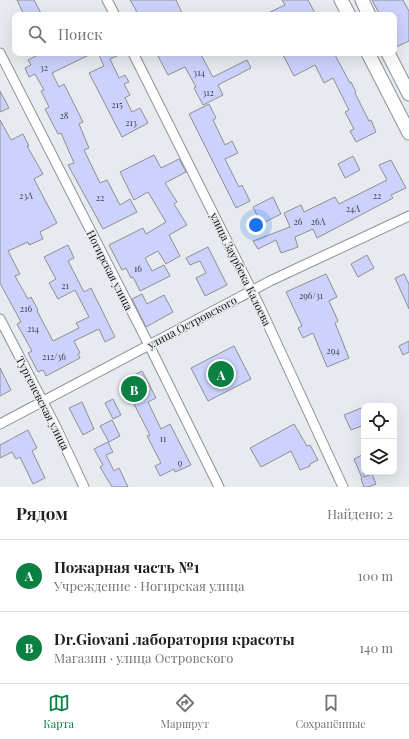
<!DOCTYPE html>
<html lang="ru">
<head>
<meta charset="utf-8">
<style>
	body { margin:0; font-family:"Playfair Display",serif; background:#f6f6f6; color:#202124 }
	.controls { position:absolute; right:12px; bottom:12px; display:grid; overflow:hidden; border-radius:8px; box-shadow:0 4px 16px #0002 }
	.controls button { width:36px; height:36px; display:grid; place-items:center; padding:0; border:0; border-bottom:1px solid #e0e0e0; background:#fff; color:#202124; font:20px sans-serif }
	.you { position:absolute; left:256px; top:225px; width:14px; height:14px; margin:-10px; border:3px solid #fff; border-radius:50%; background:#1a73e8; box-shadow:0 0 0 6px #1a73e833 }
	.badge { display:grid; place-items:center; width:26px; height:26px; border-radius:50%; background:#0b8043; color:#fff; font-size:13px; font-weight:700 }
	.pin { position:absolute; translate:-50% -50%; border:2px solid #fff; box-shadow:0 1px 4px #0006 }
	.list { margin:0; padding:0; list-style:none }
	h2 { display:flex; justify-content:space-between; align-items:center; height:52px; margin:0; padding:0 16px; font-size:17px }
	h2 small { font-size:13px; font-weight:400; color:#757577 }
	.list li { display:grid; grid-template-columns:26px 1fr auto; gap:12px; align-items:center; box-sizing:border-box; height:72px; padding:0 16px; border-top:1px solid #e0e0e0 }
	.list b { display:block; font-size:15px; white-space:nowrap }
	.list p { margin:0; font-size:13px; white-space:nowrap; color:#757577 }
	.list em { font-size:13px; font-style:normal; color:#757577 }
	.icon { flex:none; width:22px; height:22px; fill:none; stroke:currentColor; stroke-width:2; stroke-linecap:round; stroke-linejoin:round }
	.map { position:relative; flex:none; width:409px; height:487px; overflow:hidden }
	.search { position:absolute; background:#fff; box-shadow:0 4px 16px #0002; left:12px; right:12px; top:12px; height:44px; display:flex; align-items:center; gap:10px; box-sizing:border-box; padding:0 14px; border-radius:8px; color:#757577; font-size:15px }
	.sheet { height:196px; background:#fff }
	nav { display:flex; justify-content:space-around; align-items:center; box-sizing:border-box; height:56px; border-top:1px solid #e0e0e0; background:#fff; font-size:11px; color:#757577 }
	nav a { display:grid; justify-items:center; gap:2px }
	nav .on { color:#0b8043 }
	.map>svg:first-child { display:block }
	.building { fill:#ccd2fc; stroke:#8f8f94 }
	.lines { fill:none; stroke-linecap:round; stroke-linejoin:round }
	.street-casing { stroke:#8e9195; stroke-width:11 }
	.secondary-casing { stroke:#8e9195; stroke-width:15 }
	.street { stroke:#fff; stroke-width:9 }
	.secondary { stroke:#fff; stroke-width:13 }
	.labels { text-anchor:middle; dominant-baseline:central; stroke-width:3; stroke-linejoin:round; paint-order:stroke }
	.number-label { font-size:9px; fill:#3e404b }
	.street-label { font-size:11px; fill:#0e0f10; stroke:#e7ebef }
</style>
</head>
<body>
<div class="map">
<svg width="409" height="487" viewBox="0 0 409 487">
	<rect width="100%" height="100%" fill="#e7ebef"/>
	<!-- building -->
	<g class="building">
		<path d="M17 0H34L42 15H24Z"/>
		<path d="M130 0H176L183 15H137V12Z"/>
		<path d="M282 0H308L316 15H264L285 5Z"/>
		<path d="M372 0H403L409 11V41L394 48V15H380Z"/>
		<path d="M42 53H93L52 73 59 87 64 84 83 122 79 124 89 148 84 150 100 183 107 180 120 205 130 199 137 212 103 229 68 165 74 163 61 133 58 134 45 109 49 107 41 91 44 90 35 74 29 77 25 68 31 65 28 60Z"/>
		<path d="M98 53H124L110 59 119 78 125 75 129 82 124 84 130 95 125 98 132 112 140 108 148 123 122 137 89 73 104 66Z"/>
		<path d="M164 53H200L213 77 247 60 251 68 218 85 223 95 203 105 194 88 196 87 185 67 168 75 158 56Z"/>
		<path d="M282 53H334L350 83 351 82 356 92 355 93 369 121 371 120 376 132 356 142 350 131 354 129 345 112 349 110 333 78 324 83 315 65 294 76Z"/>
		<path d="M0 91 9 108 0 112Z"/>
		<path d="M209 104 216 118 213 120 225 145 232 141 238 153 225 159 239 187 242 185 250 201 236 208 189 114Z"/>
		<path d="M0 120 11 140 23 134 29 146H27L43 174 34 179 57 223 40 232 43 239 29 245 28 242 8 251 20 274 15 276 28 299 31 297 38 310 37 311 53 341 79 328 76 323 89 317 75 290 58 299 49 283 56 279 44 257 68 245 74 258 68 261 84 292 91 288 115 337 105 342 99 329 74 341 80 353 78 354 80 358 46 376 43 370 38 372 28 353 32 351 17 324 21 322 0 283Z"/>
		<path d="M154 155 161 168 179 159 186 172 165 183 177 202 174 204 187 225 169 235 180 256 166 264 158 251 145 258 152 271 164 265 170 276 140 291 133 277 131 278 126 268 122 270 109 245 143 228 146 234 166 222 148 192 134 200 120 172Z"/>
		<path d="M353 156 360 170 345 178 338 164Z"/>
		<path d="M391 160 406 188 391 195 393 198 317 238 313 229 295 237 298 247 281 253 276 240 258 249 253 241 290 227 284 213 301 205 304 212 335 197 339 204 387 180 379 165Z"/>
		<path d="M273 197 281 214 261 224 253 207Z"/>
		<path d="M208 247 227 285 205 296 196 278 206 273 200 261 190 265 186 258Z"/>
		<path d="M367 255 374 268 358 277 351 264Z"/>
		<path d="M326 274 337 297 329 301 338 321 335 323 349 358 327 367 313 333 303 338 298 328 302 326 286 292Z"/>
		<path d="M404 274 409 284V309L395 278Z"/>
		<path d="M142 294 147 304 164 295 173 312 146 327 132 299Z"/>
		<path d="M409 341V352L403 355 399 346Z"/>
		<path d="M234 346 251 379 208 401 191 368Z"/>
		<path d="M0 368 11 390 0 396Z"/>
		<path d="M142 371 156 398 148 402 161 429 170 424 191 465 175 472 174 469 160 476 155 466 161 463 147 436 150 435 122 381Z"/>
		<path d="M113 399 121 415 113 419 105 403Z"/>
		<path d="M82 402 94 429 83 435 69 408Z"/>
		<path d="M364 407V425L351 430 344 415Z"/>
		<path d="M112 420 120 436 109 442 100 426Z"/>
		<path d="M294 424 307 446 310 445 318 460 310 464V466L300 470 291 451 261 467 250 448Z"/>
		<path d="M28 430 37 448 32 451 45 478 33 484 20 457 16 459 12 452 0 458V445Z"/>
		<path d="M108 442 113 452 106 455 114 471 119 468 128 487H112L100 467 103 465 94 449Z"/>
		<path d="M364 454V477L372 474 376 484 368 487H364L361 479 362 478 354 459Z"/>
	</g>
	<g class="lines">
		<!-- street casing -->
		<g class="street-casing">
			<g id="street">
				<path d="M107 0 115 15"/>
				<path d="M0 53 149 345 219 487"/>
				<path d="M133 53 259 305 343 487"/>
				<path d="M0 319 56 427 84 487"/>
				<path d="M0 424 270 281 409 216"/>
			</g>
		</g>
		<!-- secondary casing -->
		<g class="secondary-casing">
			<g id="secondary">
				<path d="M341 0 349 15"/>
				<path d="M362 0 369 15"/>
				<path d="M368 53 409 133"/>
				<path d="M388 53 409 94"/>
			</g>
		</g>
		<!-- street -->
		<use href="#street" class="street"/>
		<!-- secondary -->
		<use href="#secondary" class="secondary"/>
	</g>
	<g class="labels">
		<!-- number labels -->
		<g class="number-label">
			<text x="44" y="67">32</text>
			<text x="199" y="72">314</text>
			<text x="208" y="92">312</text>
			<text x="117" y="104">215</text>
			<text x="64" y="115">28</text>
			<text x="131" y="122">213</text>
			<text x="26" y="195">23А</text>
			<text x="377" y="195">22</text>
			<text x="100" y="197">22</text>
			<text x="353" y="208">24А</text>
			<text x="298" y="221">26</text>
			<text x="318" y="221">26А</text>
			<text x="138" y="268">16</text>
			<text x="65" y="285">21</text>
			<text x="311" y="295">296/31</text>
			<text x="26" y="308">216</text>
			<text x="33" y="328">214</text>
			<text x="333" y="350">294</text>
			<text x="54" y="356">212/36</text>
			<text x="163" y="438">11</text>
			<text x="180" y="462">9</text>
		</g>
		<!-- street labels -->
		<g class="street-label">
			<text transform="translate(241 269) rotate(64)">улица Заурбека Калоева</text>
			<text transform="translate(110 270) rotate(63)">Ногирская улица</text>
			<text transform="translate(192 322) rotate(-28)">улица Островского</text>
			<text transform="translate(43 403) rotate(63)">Тургеневская улица</text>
		</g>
	</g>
</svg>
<div class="controls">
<button><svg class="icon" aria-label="locate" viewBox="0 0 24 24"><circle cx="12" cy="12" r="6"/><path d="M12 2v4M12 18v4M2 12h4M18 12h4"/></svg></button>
<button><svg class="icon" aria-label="layers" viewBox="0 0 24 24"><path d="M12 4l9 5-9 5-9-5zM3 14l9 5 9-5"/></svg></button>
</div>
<div class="you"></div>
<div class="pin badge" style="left:221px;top:374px">A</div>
<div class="pin badge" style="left:134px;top:389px">B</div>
<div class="search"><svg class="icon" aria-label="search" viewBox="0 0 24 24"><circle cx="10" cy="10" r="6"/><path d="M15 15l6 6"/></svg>Поиск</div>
</div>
<section class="sheet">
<h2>Рядом<small>Найдено: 2</small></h2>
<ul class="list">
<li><span class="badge">A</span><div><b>Пожарная часть №1</b><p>Учреждение · Ногирская улица</p></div><em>100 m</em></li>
<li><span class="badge">B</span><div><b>Dr.Giovani лаборатория красоты</b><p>Магазин · улица Островского</p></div><em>140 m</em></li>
</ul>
</section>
<nav>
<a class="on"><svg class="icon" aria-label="map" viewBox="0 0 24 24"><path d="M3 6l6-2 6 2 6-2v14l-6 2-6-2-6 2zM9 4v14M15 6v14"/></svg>Карта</a>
<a><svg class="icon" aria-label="directions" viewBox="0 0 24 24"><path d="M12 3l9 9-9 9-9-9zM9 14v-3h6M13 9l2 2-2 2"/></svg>Маршрут</a>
<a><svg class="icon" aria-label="saved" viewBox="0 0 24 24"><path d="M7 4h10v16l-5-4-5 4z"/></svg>Сохранённые</a>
</nav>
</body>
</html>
